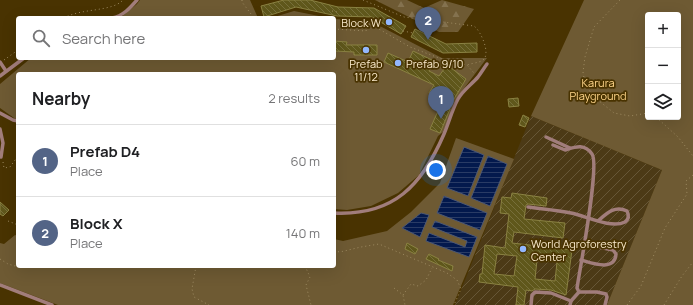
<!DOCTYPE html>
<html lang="en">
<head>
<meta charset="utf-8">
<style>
	body { margin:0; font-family:Manrope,sans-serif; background:#f6f6f6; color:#202124 }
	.controls { position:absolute; right:12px; top:12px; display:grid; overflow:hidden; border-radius:4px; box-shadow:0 4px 16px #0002 }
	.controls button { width:36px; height:36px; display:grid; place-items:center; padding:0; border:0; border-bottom:1px solid #e0e0e0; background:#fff; color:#202124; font:20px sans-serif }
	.you { position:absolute; left:436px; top:170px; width:14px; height:14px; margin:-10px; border:3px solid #fff; border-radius:50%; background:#1a73e8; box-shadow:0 0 0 6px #1a73e833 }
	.badge { display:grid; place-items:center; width:26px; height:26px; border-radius:50%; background:#536486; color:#fff; font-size:13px; font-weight:700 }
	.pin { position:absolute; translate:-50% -33px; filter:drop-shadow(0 1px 2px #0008) }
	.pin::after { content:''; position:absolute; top:21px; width:14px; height:12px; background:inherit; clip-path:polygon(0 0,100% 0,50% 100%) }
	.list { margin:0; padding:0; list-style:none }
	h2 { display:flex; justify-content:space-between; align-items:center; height:52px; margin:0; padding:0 16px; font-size:17px }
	h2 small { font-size:13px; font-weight:400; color:#757577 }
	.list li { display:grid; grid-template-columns:26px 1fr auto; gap:12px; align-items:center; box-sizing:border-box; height:72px; padding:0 16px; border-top:1px solid #e0e0e0 }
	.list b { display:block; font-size:15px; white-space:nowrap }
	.list p { margin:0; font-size:13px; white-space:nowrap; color:#757577 }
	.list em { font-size:13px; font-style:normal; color:#757577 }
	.icon { flex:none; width:22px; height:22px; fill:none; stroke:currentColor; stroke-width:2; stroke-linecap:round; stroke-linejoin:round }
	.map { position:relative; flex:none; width:693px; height:305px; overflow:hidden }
	.search { position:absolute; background:#fff; box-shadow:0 4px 16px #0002; left:16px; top:16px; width:320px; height:44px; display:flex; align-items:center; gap:10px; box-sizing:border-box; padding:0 14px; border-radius:4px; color:#757577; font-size:15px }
	.panel { position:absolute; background:#fff; box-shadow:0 4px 16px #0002; left:16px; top:72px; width:320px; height:196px; border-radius:4px }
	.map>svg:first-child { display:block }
	.industrial { fill:url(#industrial-furrows) }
	.forest { fill:url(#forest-firs) }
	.green { fill:#6e5a33; fill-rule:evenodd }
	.water { fill:url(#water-rules); stroke:#4d5873 }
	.building { fill:url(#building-back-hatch); stroke:#8a8242; fill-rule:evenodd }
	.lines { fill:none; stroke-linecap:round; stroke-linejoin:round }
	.path { stroke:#9e8b62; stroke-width:1; stroke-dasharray:1 3; stroke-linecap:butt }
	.service { stroke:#a17d7b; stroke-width:3.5 }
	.poi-dot { fill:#92b7fd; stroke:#493301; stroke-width:1.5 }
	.labels { text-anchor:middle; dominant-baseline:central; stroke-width:3.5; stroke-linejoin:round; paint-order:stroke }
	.poi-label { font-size:11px; fill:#faeacc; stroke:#493301; text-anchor:start }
	.park-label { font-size:11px; fill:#fed58a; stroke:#493301 }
</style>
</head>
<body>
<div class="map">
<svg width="693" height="305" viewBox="0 0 693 305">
	<defs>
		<pattern id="industrial-furrows" width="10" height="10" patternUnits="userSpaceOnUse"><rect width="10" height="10" fill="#4c3a16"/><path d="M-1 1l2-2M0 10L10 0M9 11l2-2" fill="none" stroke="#675737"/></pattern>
		<pattern id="forest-firs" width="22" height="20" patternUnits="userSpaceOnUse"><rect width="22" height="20" fill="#6e5a33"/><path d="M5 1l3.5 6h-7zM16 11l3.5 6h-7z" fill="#84724f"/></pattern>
		<pattern id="water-rules" width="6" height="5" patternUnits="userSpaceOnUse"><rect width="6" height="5" fill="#03194d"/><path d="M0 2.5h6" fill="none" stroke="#293b65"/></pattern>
		<pattern id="building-back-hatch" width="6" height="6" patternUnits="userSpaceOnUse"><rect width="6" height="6" fill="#5f571b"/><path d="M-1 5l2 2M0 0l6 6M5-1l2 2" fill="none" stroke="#776f3b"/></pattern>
	</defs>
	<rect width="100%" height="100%" fill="#493301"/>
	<!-- industrial -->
	<path class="industrial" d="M531 116 662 170 607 305H455Z"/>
	<!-- forest -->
	<path class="forest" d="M375 0H407L424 8 442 0 474 9 458 32H439Z"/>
	<!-- green -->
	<g class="green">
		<path d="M140 0H250L258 18H120L137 4Z"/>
		<path d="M584 0H693V305H607L662 170 531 116ZM648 15H678V117H648Z"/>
		<path d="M294 11 329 18H271Z"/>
		<path d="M334 19 370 21 442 58H487L459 95 443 132 438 136 419 175 398 193 371 206 347 210 334 209V74H18V119L14 118 0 108V84L31 58H334Z"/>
		<path d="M456 138 514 159 453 305H58L0 283V243L4 244 15 235 18 236V266H334V239L343 241 387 231 411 212 440 183Z"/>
	</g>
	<!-- water -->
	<g class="water">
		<path d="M464 147 484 155 468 196 447 188Z"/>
		<path d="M488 156 507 164 490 206 471 198Z"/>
		<path d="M444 196 487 213 480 230 437 213Z"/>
		<path d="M421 213 429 215 420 237 402 228Z"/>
		<path d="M435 221 477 237 469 257 426 241 429 233 465 247 467 241 432 227Z"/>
	</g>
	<!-- building -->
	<g class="building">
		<path d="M284 0H310L338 7 374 8 406 26 401 34 372 17 337 16 296 7 264 17 261 6Z"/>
		<path d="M415 29 446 44 477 43V52L443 53 411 37Z"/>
		<path d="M334 41 347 42 346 45H377V55H354V52L334 51Z"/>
		<path d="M413 51 434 61 429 71 439 76 447 65 466 79 448 109H450L440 133 430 129 442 102 429 93 434 85 384 62 388 53 408 62Z"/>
		<path d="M518 98 519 106 509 107 508 99Z"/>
		<path d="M523 115 529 118 525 127 519 125Z"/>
		<path d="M512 193 547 198 546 206 528 204 526 205 524 219 565 223 563 238 514 232 512 243 572 250 566 295 551 290 535 289 532 291 526 290 524 305H516L518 287 479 282 480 274H482L485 245 505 248 509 214 500 213 502 197 511 198ZM497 254 517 256 514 276 494 274ZM537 260 557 262 555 281 535 279Z"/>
		<path d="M0 202 9 210 3 216 0 214Z"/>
		<path d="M407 243 418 249 415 254 405 249Z"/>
		<path d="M429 254 439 259 438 260 453 266 452 271 426 259Z"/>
	</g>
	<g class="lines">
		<!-- path -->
		<g class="path">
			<path d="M242 0V2L254 18"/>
			<path d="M363 0 404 17 474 26C481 31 491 54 483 60 479 63 472 63 467 65"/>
			<path d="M620 0 594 27 585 57 583 72 585 84 593 96 614 113 630 116 648 113"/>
			<path d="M332 11 337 12"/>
			<path d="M64 18C81 8 112 12 123 0"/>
			<path d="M334 29 366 31 368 24 372 25 410 47 439 58 467 65 474 73"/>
			<path d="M403 31 413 33"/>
			<path d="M4 60 18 50"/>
			<path d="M656 117 678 137 693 156"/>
			<path d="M3 162 4 168 10 167 18 156"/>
			<path d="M8 221 18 225"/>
			<path d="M334 251 340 252 361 247 379 244 447 273 457 280 461 289 454 305"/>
			<path d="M0 259 8 264 15 266 18 262"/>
			<path d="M196 266 192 289 194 297 209 305"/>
			<path d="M305 266 310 277 306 285 311 305"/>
			<path d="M394 288 403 295 405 305"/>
			<path d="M403 295 411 284 418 286 426 280 432 268"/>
			<path d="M627 305 641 286 665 228 687 194 686 181 693 175"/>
			<path d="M664 305 682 276 693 262"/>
		</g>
		<!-- service -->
		<g class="service">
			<path d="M112 18C123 16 130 8 137 0"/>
			<path d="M0 62 6 71"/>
			<path d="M0 76 24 58"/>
			<path d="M0 113 13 120 18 121"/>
			<path d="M0 129 3 143 1 157"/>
			<path d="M546 137 570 148"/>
			<path d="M553 145 565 150C575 147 584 143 592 154 600 165 580 268 577 288L579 292 571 301 570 305"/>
			<path d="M528 207C543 209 557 210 571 213 586 216 611 229 625 222 629 219 629 215 627 211 615 205 607 213 598 221"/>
			<path d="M334 213C394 216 422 185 444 134 449 122 452 110 458 99 463 90 471 85 478 77 481 73 484 68 487 64"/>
			<path d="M581 260C592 263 615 272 616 254L613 250 584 244"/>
			<path d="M0 285 52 305"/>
			<path d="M579 292H597L606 294 607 297 605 305"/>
			<path d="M531 305 532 295 535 292 551 293 571 301"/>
		</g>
	</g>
	<!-- markers -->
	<g class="poi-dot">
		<circle cx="389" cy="22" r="4"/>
		<circle cx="366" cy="50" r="4"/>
		<circle cx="398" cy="63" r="4"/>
		<circle cx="523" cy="249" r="4"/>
	</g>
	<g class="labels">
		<!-- poi labels -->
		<g class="poi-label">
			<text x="381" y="22" text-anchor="end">Block W</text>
			<text x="366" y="63" text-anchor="middle">Prefab<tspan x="366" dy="13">11/12</tspan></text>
			<text x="406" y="63">Prefab 9/10</text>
			<text x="531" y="243">World Agroforestry<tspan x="531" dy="13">Center</tspan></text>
		</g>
		<!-- park labels -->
		<g class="park-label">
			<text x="598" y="82">Karura<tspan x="598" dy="13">Playground</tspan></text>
		</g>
	</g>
</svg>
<div class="controls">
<button>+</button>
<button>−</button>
<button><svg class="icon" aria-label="layers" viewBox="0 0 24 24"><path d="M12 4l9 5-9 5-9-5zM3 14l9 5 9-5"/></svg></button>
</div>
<div class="you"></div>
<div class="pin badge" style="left:441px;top:119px">1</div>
<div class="pin badge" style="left:428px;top:40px">2</div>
<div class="search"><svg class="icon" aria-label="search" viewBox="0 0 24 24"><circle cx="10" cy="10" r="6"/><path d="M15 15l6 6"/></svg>Search here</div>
<section class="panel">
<h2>Nearby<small>2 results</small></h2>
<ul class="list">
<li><span class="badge">1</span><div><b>Prefab D4</b><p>Place</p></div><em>60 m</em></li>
<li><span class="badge">2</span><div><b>Block X</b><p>Place</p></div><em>140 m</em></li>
</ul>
</section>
</div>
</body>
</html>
